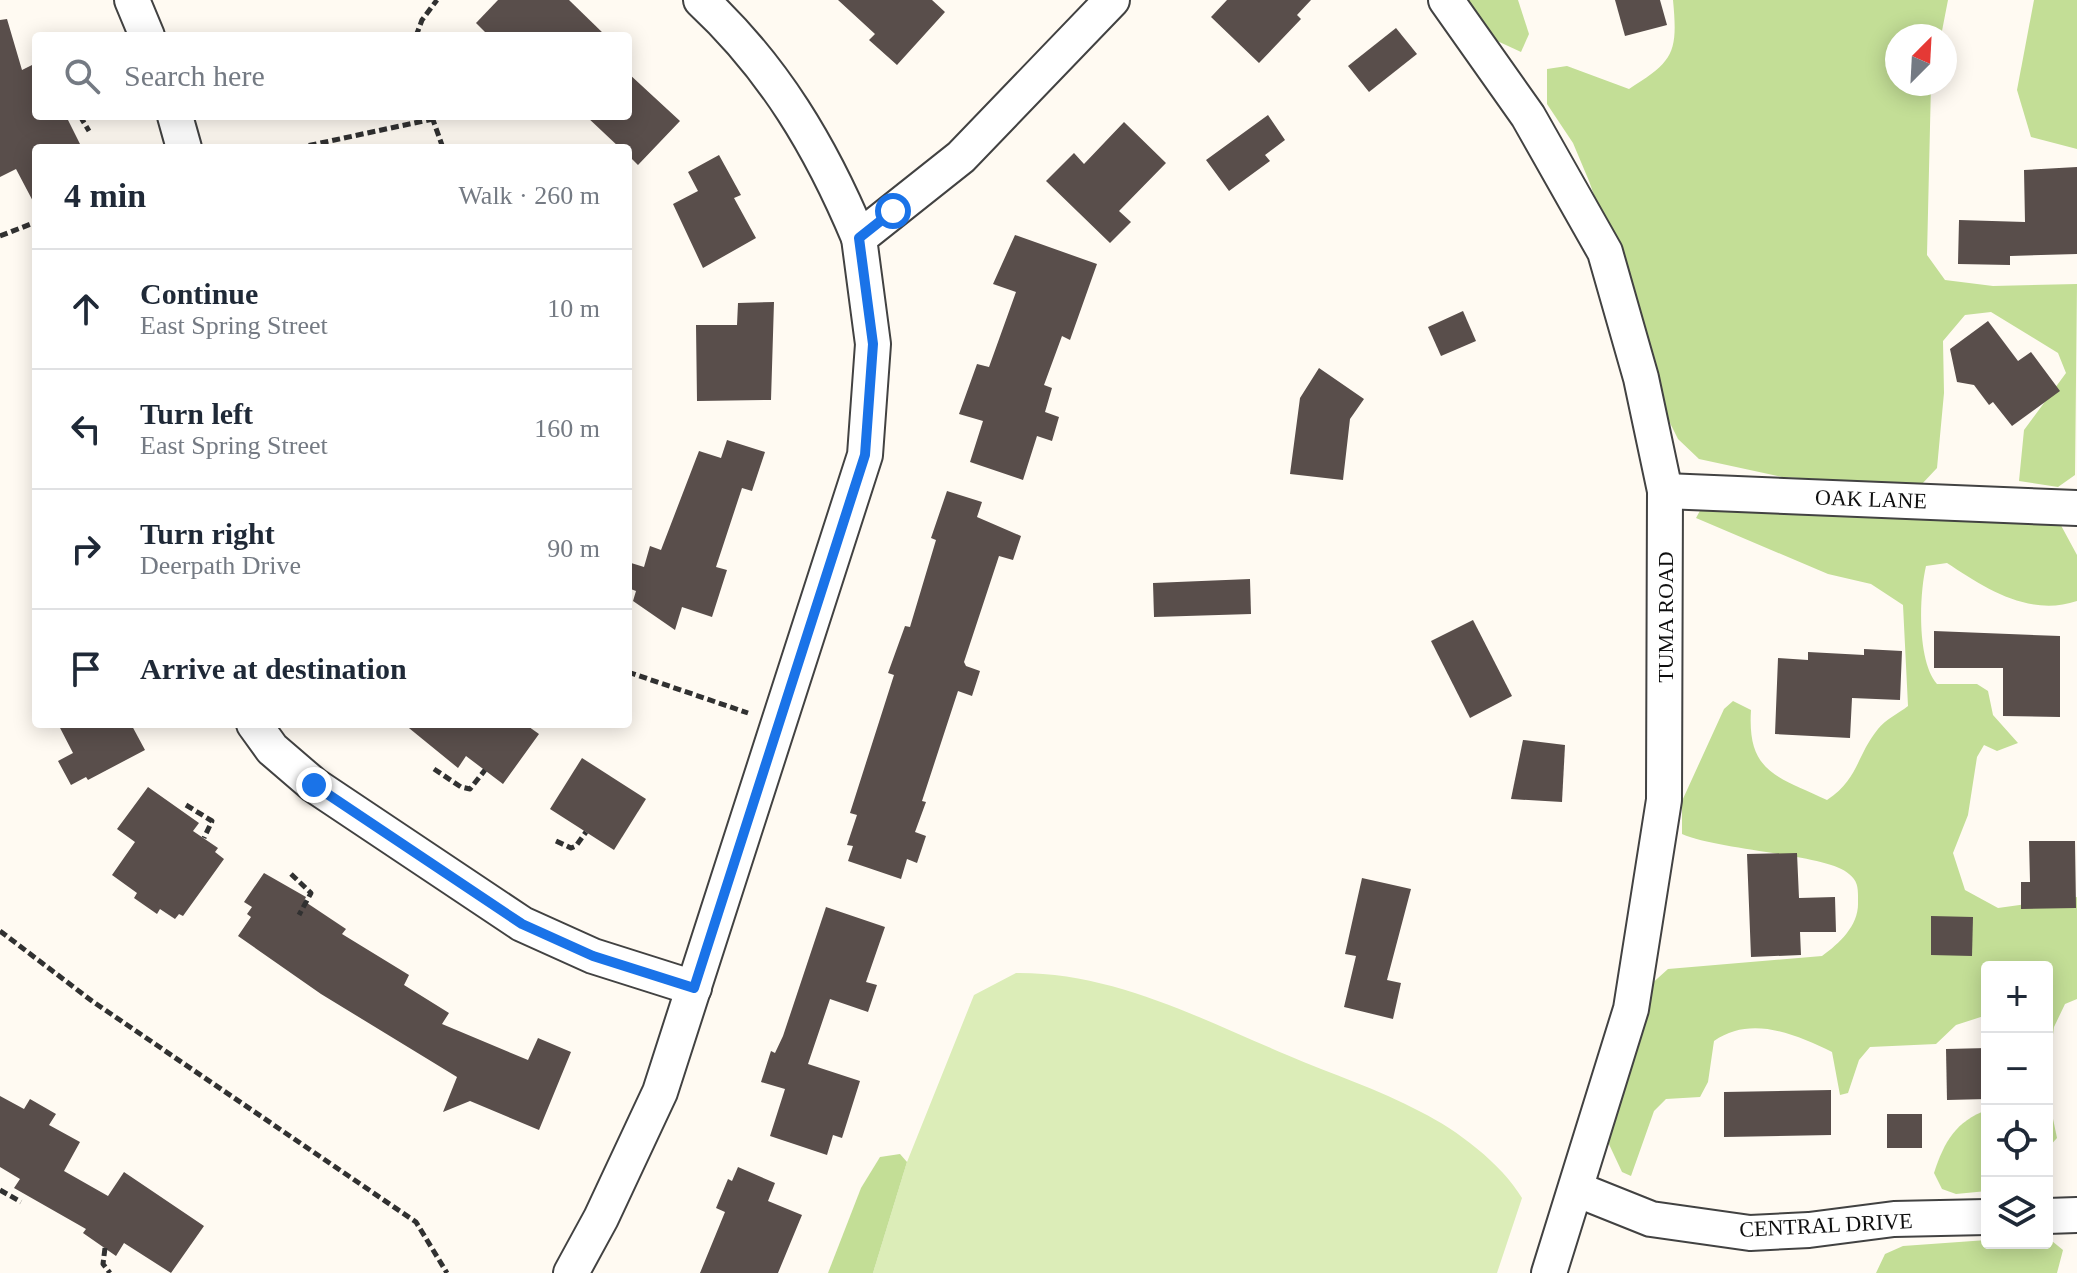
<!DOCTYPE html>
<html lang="en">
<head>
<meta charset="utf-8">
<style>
	body { margin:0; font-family:"Times New Roman",serif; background:#f2f2f3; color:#1f2937 }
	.controls { position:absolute; right:24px; bottom:24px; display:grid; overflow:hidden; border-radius:8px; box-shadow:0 4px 20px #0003 }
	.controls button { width:72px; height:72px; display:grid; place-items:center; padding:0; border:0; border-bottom:2px solid #e0e1e3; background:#fff; color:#1f2937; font:40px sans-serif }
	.compass { position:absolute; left:1885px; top:24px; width:72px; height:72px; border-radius:50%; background:#fff; box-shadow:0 4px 20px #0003; rotate:24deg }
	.stop { position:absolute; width:24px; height:24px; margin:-18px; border:6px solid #1a73e8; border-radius:50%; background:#fff }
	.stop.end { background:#1a73e8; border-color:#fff; box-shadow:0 2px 8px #0008 }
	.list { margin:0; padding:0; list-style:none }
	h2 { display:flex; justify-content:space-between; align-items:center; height:104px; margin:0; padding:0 32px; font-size:34px }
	h2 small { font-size:26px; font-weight:400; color:#747a83 }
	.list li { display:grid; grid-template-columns:52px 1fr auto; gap:24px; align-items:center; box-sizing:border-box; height:120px; padding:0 32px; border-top:2px solid #e0e1e3 }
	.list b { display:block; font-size:30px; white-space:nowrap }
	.list p { margin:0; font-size:26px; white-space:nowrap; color:#747a83 }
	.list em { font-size:26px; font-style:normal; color:#747a83 }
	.icon { flex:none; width:44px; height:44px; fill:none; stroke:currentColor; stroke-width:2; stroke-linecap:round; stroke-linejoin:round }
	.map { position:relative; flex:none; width:2077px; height:1273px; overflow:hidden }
	.search { position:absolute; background:#fff; box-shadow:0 4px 20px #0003; left:32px; top:32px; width:600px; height:88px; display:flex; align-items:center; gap:20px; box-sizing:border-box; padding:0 28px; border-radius:8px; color:#747a83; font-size:30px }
	.panel { position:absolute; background:#fff; box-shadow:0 4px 20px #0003; left:32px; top:144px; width:600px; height:584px; border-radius:8px }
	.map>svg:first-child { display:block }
	.green { fill:#dcedb8 }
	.forest { fill:#c3de96 }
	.building { fill:#594e4b }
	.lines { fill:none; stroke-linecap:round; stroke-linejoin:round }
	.minor-casing { stroke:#424242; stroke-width:38 }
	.path { stroke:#313131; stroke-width:5; stroke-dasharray:8 4; stroke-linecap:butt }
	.minor { stroke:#fff; stroke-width:34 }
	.route { stroke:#1a73e8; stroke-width:10 }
	.labels { text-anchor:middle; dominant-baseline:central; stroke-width:8; stroke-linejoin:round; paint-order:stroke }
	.street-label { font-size:22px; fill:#0f0f0f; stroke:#fff }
</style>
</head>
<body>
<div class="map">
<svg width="2077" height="1273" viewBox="0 0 2077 1273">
	<rect width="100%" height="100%" fill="#fffaf2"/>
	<!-- green -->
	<path class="green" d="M1016 973C1113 972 1199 1018 1287 1055 1331 1074 1378 1089 1421 1112 1457 1130 1501 1163 1522 1198L1497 1273H873L907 1162 974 995Z"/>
	<!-- forest -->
	<g class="forest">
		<path d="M1465 0H1518L1529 34 1521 52 1493 39Z"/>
		<path d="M1673 0H1948L1941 36H1897V84H1931L1927 255 1945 280 1993 286 2077 284 2075 475 2058 487 2019 481 2024 430 2066 373 2058 353 1991 312 1965 315 1943 341 1944 393 1937 468 1921 485 1782 477 1699 459 1678 439 1667 417 1650 352 1589 181 1573 143 1547 104V69L1567 66 1629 89C1674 61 1678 53 1673 0Z"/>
		<path d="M2034 0H2077V149L2031 137 2017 90Z"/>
		<path d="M1702 507 2057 518 2077 555V601C2030 617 1986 589 1947 563L1926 566C1919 596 1917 661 1937 684H1977L1988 691 1993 715 2018 743 1997 751 1984 745 1977 757 1968 815 1953 853 1965 890 1998 908 2077 897V999L2065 1004 2054 1027 2047 1081V967H1987V1015L1956 1025 1936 1044 1870 1047 1859 1060 1848 1093 1840 1095 1832 1052C1795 1034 1751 1015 1714 1041L1708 1082 1700 1097 1666 1099 1654 1111 1631 1176 1622 1172 1607 1140 1648 987 1668 969 1822 956C1840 943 1859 925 1858 902 1858 890 1859 882 1849 874 1827 854 1721 851 1682 834V801L1724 709 1733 701 1751 710C1747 773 1777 776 1827 800 1859 779 1856 756 1878 729 1885 720 1899 713 1908 706L1903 605 1871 584 1828 574 1696 518Z"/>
		<path d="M2047 1090 2057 1138 2047 1149Z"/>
		<path d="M1987 1110V1191L1956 1194 1942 1189 1934 1173C1944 1142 1956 1121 1987 1110Z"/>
		<path d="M900 1154 907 1162 873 1273H828L861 1188 880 1157Z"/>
		<path d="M2047 1237 2063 1250 2057 1273H1876L1885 1254 1903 1246 1987 1240V1243H2047Z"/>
	</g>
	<!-- building -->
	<g class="building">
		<path d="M498 0H569L606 36H489L476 23Z"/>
		<path d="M838 0H932L945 12 897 65 869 40 875 34Z"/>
		<path d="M1227 0H1311L1297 15 1301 19 1259 63 1211 17Z"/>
		<path d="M1615 0H1660L1667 25 1625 36Z"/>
		<path d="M7 19 22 70 36 63V116H66L82 148H36V207L16 169 0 177V20Z"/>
		<path d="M1396 28 1417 54 1369 92 1348 66Z"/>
		<path d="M628 73 680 121 638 165 628 155V148H620L586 116H628Z"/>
		<path d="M1268 115 1285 140 1265 155 1270 161 1229 191 1206 160Z"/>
		<path d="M1124 122 1166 163 1119 211 1131 222 1110 243 1046 181 1074 153 1084 164Z"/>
		<path d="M719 155 741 195 734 198 756 238 703 268 673 204 698 191 688 172Z"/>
		<path d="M2077 167V254L2010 256V265L1958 264 1959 220 2025 222 2024 170Z"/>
		<path d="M1015 235 1097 264 1070 340 1062 336 1044 385 1052 388 1045 412 1059 417 1052 441 1037 436 1023 480 970 462 983 421 959 414 977 364 989 367 1016 292 993 284Z"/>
		<path d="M774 302 771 400 697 401 696 325H737L738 303Z"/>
		<path d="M1463 311 1476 341 1441 356 1428 327Z"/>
		<path d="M1988 321 2018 361 2031 352 2060 391 2012 426 1993 402 1989 405 1974 385 1957 382 1950 349Z"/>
		<path d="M1319 368 1364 399 1350 419 1343 480 1290 474 1300 398Z"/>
		<path d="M727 440 765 452 752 491 742 488 716 567 727 570 712 617 682 607 675 630 633 601 636 591 628 588V562L644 567 650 546 661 550 699 451 721 458Z"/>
		<path d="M947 491 982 502 977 517 1021 536 1013 560 999 556 964 662 966 666 980 671 972 696 958 691 922 801 926 802 915 832 926 836 917 863 907 859 901 879 848 861 853 846 847 845 857 815 850 813 894 675 888 673 905 626 910 627 936 540 931 538Z"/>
		<path d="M1250 579 1251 614 1154 617 1153 583Z"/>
		<path d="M1473 620 1512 696 1470 718 1431 641Z"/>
		<path d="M1934 631 2060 636V717L2003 716V668H1934Z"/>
		<path d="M1864 649 1902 651 1900 700 1852 698 1850 738 1775 734 1778 658 1808 660V652L1864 655Z"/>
		<path d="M58 724H131L145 750 88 780 86 777 71 785 58 761 73 753Z"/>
		<path d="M404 724H525L539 734 503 784 466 756 458 768Z"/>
		<path d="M1523 740 1565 745 1562 802 1511 799Z"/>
		<path d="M582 758 646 799 614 850 550 809Z"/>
		<path d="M148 787 199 823 193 831 218 848 215 852 224 859 183 916 179 914 175 919 160 909 157 914 134 898 137 893 112 875 135 842 117 829Z"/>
		<path d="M2029 841H2075L2076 908 2021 909V882H2030Z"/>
		<path d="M1797 853 1799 898 1835 897 1836 932H1800L1801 955 1751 957 1747 854Z"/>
		<path d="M264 873 306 897 304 901 346 929 342 934 409 975 404 985 449 1013 442 1024 528 1060 538 1038 571 1052 539 1130 470 1101 443 1112 457 1077 321 994 238 936 251 917 247 914 252 907 244 902Z"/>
		<path d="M1362 878 1411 889 1387 980 1401 983 1393 1019 1344 1007 1356 956 1345 954Z"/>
		<path d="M826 907 885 927 866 982 877 985 868 1012 830 999 808 1064 860 1081 842 1138 833 1135 827 1155 770 1136 785 1089 761 1082 771 1051 775 1053 783 1036Z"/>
		<path d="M1931 916 1973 917 1972 956 1931 955Z"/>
		<path d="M1987 1048V1099L1947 1100 1946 1049Z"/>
		<path d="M1831 1090V1135L1724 1137V1092Z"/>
		<path d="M0 1096 24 1109 30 1099 56 1114 49 1125 80 1142 64 1171 108 1196 124 1172 204 1226 171 1273 124 1243 116 1256 83 1233 86 1229 14 1188 20 1179 0 1167Z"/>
		<rect x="1887" y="1114" width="35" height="34"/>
		<path d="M738 1167 775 1183 768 1201 802 1215 778 1273H700L725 1212 716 1208 728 1179 732 1181Z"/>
	</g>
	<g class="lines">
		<!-- minor casing -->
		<g class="minor-casing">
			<g id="minor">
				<path d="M132 0 147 36"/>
				<path d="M701 0C774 68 821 147 859 238"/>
				<path d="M1446 0 1528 116 1605 252 1641 378 1665 491 1664 800 1631 1009 1549 1273"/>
				<path d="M175 116 184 148"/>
				<path d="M1665 491 2077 508"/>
				<path d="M254 724 272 749 314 785 522 924 593 956 694 988"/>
				<path d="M1576 1189 1651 1219 1750 1233 1809 1230 1894 1219 1987 1217"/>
				<path d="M2047 1216 2077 1215"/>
				<path d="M571 1273 601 1218 660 1092 865 455 873 344 859 238 961 157 1112 0"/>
			</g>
		</g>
		<!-- path -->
		<g class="path">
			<path d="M416 36 422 20 437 0"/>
			<path d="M80 116 89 131"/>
			<path d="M432 117 443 148"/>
			<path d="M297 148 433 119"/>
			<path d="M0 236 36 222"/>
			<path d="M628 672 748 713"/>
			<path d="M434 769 461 787 470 789 485 770"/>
			<path d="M186 805 212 821 204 838"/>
			<path d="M556 841 571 848 576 846 586 832"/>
			<path d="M291 874 311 893 299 915"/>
			<path d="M0 931 92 1001 416 1222 447 1273"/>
			<path d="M0 1190 21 1202"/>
			<path d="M105 1248 103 1264 110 1273"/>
		</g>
		<!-- minor -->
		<use href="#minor" class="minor"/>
	</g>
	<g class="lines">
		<!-- route -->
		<path class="route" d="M314 785 522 924 593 956 694 988 865 455 873 344 859 238 893 211"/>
	</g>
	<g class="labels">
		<!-- street labels -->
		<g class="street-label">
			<text transform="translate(1871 499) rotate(2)">OAK LANE</text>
			<text transform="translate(1665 617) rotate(-90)">TUMA ROAD</text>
			<text transform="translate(1826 1225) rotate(-3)">CENTRAL DRIVE</text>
		</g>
	</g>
</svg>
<div class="controls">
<button>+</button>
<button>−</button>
<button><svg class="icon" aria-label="locate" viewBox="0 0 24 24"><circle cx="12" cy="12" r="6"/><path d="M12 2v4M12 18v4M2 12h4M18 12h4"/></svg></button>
<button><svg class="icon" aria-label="layers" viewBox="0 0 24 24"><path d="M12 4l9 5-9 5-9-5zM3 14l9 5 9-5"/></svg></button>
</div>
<svg class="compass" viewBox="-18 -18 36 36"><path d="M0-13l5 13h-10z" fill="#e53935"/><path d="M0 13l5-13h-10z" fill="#747a83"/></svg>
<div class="stop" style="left:893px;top:211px"></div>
<div class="stop end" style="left:314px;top:785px"></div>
<div class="search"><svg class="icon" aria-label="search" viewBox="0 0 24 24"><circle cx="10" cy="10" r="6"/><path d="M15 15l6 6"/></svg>Search here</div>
<section class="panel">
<h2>4 min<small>Walk · 260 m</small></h2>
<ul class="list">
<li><svg class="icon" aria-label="ahead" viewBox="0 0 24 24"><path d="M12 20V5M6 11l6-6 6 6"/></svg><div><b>Continue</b><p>East Spring Street</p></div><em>10 m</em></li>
<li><svg class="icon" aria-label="left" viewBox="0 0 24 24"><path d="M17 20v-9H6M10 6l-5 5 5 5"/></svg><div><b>Turn left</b><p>East Spring Street</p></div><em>160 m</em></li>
<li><svg class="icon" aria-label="right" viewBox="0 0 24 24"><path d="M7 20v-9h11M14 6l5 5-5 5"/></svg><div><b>Turn right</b><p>Deerpath Drive</p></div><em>90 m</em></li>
<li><svg class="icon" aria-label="arrive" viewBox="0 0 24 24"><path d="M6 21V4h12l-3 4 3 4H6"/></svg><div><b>Arrive at destination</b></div></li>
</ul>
</section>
</div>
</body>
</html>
